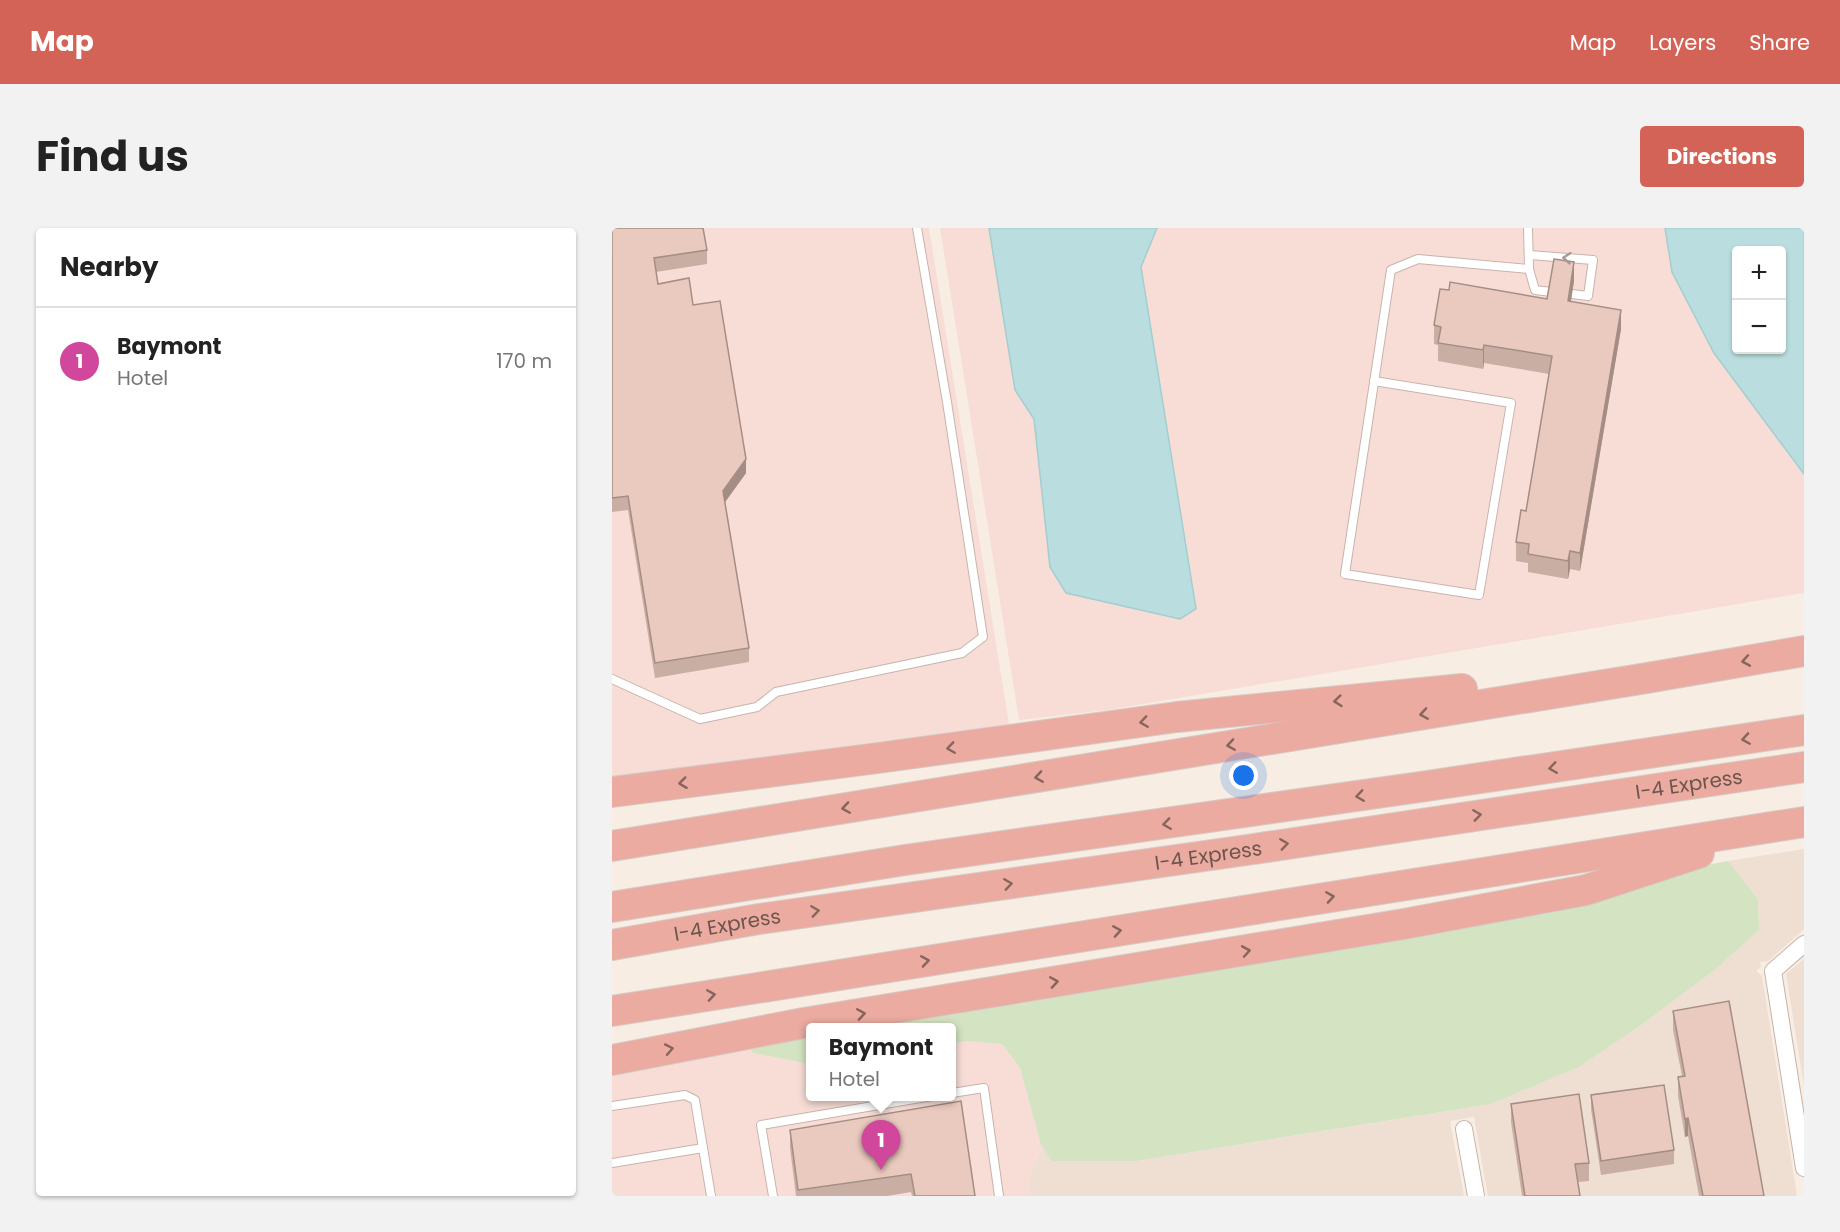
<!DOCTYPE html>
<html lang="en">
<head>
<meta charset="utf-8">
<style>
	body { margin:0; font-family:Poppins,sans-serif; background:#f2f2f2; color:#222 }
	.controls { position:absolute; right:18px; top:18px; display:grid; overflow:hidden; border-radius:6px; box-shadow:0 2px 4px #0004 }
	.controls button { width:54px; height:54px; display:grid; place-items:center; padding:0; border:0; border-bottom:2px solid #e0e0e0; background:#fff; color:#222; font:30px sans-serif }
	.you { position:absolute; left:632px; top:548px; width:21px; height:21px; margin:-15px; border:4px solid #fff; border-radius:50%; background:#1a73e8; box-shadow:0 0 0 9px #1a73e833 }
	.badge { display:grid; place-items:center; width:39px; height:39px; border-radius:50%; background:#d36356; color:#fff; font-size:20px; font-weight:700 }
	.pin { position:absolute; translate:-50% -50px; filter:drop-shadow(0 2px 3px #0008) }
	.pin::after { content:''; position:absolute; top:32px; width:21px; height:18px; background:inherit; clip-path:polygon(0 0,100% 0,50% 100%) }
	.popup { position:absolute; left:194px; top:795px; width:150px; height:78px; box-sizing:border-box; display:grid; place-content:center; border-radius:6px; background:#fff; filter:drop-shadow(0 2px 4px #0005); font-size:20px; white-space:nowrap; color:#767676 }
	.popup b { font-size:22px; color:#222 }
	.popup::after { content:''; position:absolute; left:50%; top:100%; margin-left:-12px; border:12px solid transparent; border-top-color:#fff }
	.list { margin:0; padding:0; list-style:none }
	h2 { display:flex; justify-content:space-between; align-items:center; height:78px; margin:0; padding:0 24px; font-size:26px }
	h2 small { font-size:20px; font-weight:400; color:#767676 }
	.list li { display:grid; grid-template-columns:39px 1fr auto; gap:18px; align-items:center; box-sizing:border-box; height:108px; padding:0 24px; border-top:2px solid #e0e0e0 }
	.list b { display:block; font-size:22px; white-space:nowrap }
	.list p { margin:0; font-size:20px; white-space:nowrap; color:#767676 }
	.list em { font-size:20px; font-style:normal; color:#767676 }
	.map { position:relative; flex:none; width:1192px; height:968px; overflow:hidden; border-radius:6px }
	header { display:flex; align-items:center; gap:36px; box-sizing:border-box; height:84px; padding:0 30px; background:#d36356; color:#fff }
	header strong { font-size:28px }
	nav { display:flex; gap:33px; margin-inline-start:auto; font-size:21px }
	.intro { display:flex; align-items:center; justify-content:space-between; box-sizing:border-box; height:144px; padding:0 36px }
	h1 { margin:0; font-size:42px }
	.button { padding:15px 27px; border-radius:6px; background:#d36356; color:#fff; font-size:21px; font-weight:700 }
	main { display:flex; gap:36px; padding:0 36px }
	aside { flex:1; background:#fff; border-radius:6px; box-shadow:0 2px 4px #0004 }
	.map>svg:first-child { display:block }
	.residential { fill:#efded2 }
	.commercial { fill:#f8ddd7 }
	.green { fill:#d4e4c3 }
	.water { fill:#badedf; stroke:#a2cecf; stroke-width:1.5; fill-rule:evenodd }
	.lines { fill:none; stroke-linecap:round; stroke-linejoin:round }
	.service-casing { stroke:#c7b4ab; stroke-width:10 }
	.minor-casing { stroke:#c7b4ab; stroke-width:18 }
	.motorway-casing { stroke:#d3ccc9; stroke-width:32 }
	.service { stroke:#fff; stroke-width:8 }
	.minor { stroke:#fff; stroke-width:16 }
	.motorway { stroke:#ebaba1; stroke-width:30 }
	.wall { fill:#c9aea3 }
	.shaded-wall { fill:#a48d85 }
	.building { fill:#eacabe; stroke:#a48d85; stroke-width:1.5 }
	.oneway { stroke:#a79894 }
	.oneway2 { stroke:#86655d }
	.labels { text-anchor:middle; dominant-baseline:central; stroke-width:6; stroke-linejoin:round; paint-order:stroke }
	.street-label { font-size:20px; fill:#6d544c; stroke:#fcf2e8 }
</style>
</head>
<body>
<header>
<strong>Map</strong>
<nav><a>Map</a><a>Layers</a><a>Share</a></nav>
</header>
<div class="intro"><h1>Find us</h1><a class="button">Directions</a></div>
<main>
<aside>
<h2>Nearby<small></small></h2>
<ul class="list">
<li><span class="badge" style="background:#d1479c">1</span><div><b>Baymont</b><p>Hotel</p></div><em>170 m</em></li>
</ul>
</aside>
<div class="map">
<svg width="1192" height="968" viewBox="0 0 1192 968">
	<rect width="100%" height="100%" fill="#f8ede2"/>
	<!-- residential -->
	<g class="residential">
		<path d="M1192 621V701L1156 733 1148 734 1149 739 1144 743 1150 748 1185 968H876L862 889 838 893 852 968H418L415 953 430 919 441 933H526L879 876 967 839 1028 798 1104 741 1147 702 1146 671 1116 633Z"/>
		<path d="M1192 731V857L1174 746Z"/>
	</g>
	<!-- commercial -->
	<g class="commercial">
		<path d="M0 0H317L398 502 0 550Z"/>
		<path d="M328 0H377L403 161 422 191 438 338 584 380 529 39 545 0H1053L1060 44 1102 125 1192 246V365L495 482 407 492Z"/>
		<path d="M354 813 390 816 408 840 430 919 415 953 418 968H0V843L135 817 141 825 198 836V868H340V816Z"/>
	</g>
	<!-- green -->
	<g class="green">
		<path d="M1116 633 1146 671 1147 702 1104 741 1028 798 967 839 879 876 525 933H440L429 917 408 840 390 816 354 813 340 816V800H231Z"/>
		<path d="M198 805V836L141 825 135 817Z"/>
	</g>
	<!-- water -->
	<g class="water">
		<path d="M377 0H545L529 39 584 381 568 391 454 365 438 339 422 191 403 162Z"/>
		<path d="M1053 0H1192V246L1102 125 1060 44ZM1124 22H1170V122H1124Z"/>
	</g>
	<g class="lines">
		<!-- service casing -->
		<g class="service-casing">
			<g id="service">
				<path d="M918 27 981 32 976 68 960 66"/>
				<path d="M917 41 923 62 940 64"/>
				<path d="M762 153 899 175 867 367 733 346 779 42 806 31 917 41 916 0"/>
				<path d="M0 451 88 491 145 479 164 464 350 425 371 409 335 174 305 0"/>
				<path d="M340 865 372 860 387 968"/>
				<path d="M0 878 73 867 83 872 99 968"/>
				<path d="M0 935 91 920"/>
				<path d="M161 968 149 897 320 868"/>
			</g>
		</g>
		<!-- minor casing -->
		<g class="minor-casing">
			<g id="minor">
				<path d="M1192 716 1161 743 1192 940"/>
				<path d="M852 901 864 968"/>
			</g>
		</g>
		<!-- motorway casing -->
		<g class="motorway-casing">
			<g id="motorway">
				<path d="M0 564 266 530 565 489 850 461"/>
				<path d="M0 618 1035 450 1192 423"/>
				<path d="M0 679 293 632 808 559 1192 502"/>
				<path id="s1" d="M0 717 147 691 635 622 1192 539"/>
				<path d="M0 783 1192 594"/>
				<path d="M0 832 192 795 792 696 974 662 1087 625"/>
			</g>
		</g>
		<!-- service -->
		<use href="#service" class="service"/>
		<!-- minor -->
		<use href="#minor" class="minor"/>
		<!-- motorway -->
		<use href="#motorway" class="motorway"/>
	</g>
	<!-- wall -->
	<g class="wall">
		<path d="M0 0 95 22V36L44 44 46 56 81 77 134 245 113 274 137 420V434L43 450 16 282 0 284Z"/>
		<path d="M962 53 959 73 1009 101 968 343 958 341 956 351 916 344V335L904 333V314L914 283 937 146 872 135 871 141 826 133V117L822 116V97L837 62 935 71Z"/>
		<path d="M1061 783 1152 968H1087L1076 908 1073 909 1066 868V849L1070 848 1061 802Z"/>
		<path d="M979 867 1062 922V936L989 947 979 881Z"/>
		<path d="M899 876 977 935V953L966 954 968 968H910L899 894Z"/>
		<path d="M178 902 363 968H300L299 964 275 968H184L178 920Z"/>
	</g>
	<!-- shaded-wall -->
	<g class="shaded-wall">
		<path d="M962 34V53L956 91V73Z"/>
		<path d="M1009 82V101L968 343V325Z"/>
		<path d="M872 117V135L871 141V122Z"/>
		<path d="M134 231V245L111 277V263Z"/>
		<path d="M958 323V341L956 351V333Z"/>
		<path d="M1076 890V908L1073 909V891Z"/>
	</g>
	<!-- building -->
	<g class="building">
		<path d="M0 0H91L95 22 42 30 46 56 77 50 81 77 108 73 134 231 111 263 137 420 43 435 16 268 0 270Z"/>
		<path d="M942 31 962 34 956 73 1009 82 968 325 958 323 956 333 916 326 917 316 904 314 909 282 914 283 940 128 872 117 871 122 826 115 829 99 822 97 828 61 837 62 838 54 935 71Z"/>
		<path d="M1117 773 1152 968H1091L1076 890 1073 891 1066 849 1073 848 1061 783Z"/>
		<path d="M1052 857 1062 922 989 933 979 867Z"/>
		<path d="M967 866 977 935 963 936 968 968H913L899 876Z"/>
		<path d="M349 873 363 968H303L299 946 186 962 178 902Z"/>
	</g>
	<!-- one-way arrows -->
	<defs><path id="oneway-chevron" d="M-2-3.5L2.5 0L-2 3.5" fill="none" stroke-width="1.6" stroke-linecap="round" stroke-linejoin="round" transform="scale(1.5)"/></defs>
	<use class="oneway" href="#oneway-chevron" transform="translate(955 30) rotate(-175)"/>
	<g class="oneway2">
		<use href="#oneway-chevron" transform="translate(1134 433) rotate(170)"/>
		<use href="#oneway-chevron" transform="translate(726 473) rotate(174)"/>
		<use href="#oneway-chevron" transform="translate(812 486) rotate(171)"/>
		<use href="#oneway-chevron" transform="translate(532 494) rotate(172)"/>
		<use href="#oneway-chevron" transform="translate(1134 511) rotate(171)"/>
		<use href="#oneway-chevron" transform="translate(619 517) rotate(171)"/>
		<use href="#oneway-chevron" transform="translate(339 520) rotate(172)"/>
		<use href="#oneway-chevron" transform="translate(941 540) rotate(172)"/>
		<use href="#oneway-chevron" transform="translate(427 549) rotate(171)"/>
		<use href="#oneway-chevron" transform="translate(71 555) rotate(173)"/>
		<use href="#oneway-chevron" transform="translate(748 568) rotate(172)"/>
		<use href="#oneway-chevron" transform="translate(234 580) rotate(171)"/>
		<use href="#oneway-chevron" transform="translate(865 587) rotate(-8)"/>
		<use href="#oneway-chevron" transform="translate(555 596) rotate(172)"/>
		<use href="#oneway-chevron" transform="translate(672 616) rotate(-8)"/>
		<use href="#oneway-chevron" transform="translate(396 656) rotate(-8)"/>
		<use href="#oneway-chevron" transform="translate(718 669) rotate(-9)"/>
		<use href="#oneway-chevron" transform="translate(203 683) rotate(-8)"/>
		<use href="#oneway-chevron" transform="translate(505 703) rotate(-9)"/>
		<use href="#oneway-chevron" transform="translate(634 723) rotate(-10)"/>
		<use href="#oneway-chevron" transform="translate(313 733) rotate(-9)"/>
		<use href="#oneway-chevron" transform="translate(442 754) rotate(-9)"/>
		<use href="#oneway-chevron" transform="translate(99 767) rotate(-9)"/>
		<use href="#oneway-chevron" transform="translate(249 786) rotate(-9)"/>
		<use href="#oneway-chevron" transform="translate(57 821) rotate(-11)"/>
	</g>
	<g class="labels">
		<!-- street labels -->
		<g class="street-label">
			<text stroke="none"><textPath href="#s1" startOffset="1089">I-4 Express</textPath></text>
			<text stroke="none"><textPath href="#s1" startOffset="603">I-4 Express</textPath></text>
			<text stroke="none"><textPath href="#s1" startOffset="117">I-4 Express</textPath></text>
		</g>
	</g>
</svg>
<div class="controls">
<button>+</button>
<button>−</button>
</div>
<div class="you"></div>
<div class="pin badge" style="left:269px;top:942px;background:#d1479c">1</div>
<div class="popup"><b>Baymont</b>Hotel</div>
</div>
</main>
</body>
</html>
